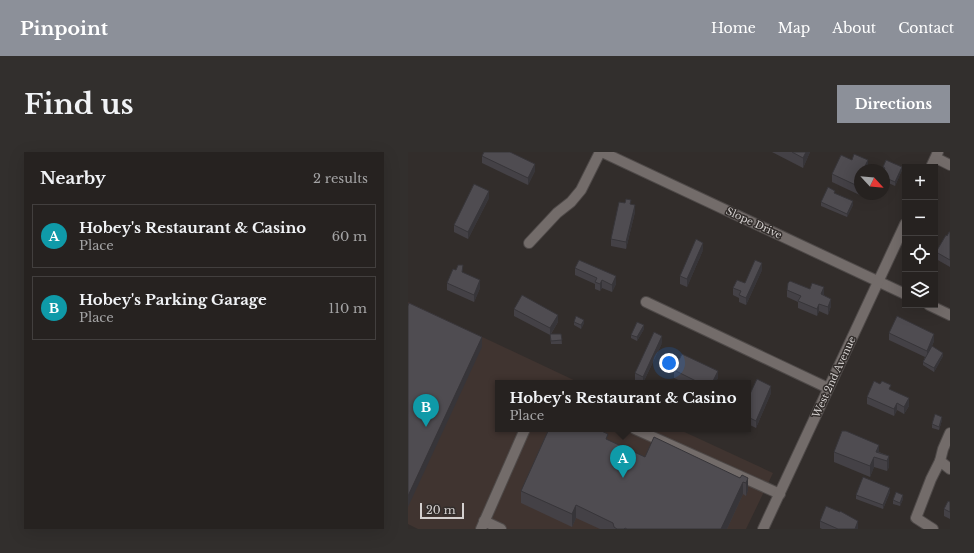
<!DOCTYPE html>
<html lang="en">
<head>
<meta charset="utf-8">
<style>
	body { margin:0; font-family:"Libre Baskerville",serif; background:#322f2d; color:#f1f3f6 }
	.controls { position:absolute; right:12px; top:12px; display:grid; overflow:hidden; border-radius:0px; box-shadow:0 4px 16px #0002 }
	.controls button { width:36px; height:36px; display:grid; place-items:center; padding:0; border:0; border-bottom:1px solid #423f3e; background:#262220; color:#f1f3f6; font:20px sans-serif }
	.compass { position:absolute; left:446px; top:12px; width:36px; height:36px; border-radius:50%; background:#262220; box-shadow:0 4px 16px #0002; rotate:116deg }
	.scale { position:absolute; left:12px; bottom:10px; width:44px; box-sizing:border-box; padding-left:4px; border:2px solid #d4d0cf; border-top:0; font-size:11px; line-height:14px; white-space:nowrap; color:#d4d0cf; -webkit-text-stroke:3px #322d2b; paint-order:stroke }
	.you { position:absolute; left:261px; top:211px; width:14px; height:14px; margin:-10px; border:3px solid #fff; border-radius:50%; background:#1a73e8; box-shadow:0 0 0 6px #1a73e833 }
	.badge { display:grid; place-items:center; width:26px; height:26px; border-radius:50%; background:#8c9099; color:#fff; font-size:13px; font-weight:700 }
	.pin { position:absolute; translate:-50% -33px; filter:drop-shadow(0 1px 2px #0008) }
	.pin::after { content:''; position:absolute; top:21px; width:14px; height:12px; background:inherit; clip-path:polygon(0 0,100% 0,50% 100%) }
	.popup { position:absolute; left:87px; top:228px; width:256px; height:52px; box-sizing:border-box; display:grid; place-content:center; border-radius:0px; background:#262220; filter:drop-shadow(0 1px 3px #0005); font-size:13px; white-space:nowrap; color:#a4a4a5 }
	.popup b { font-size:15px; color:#f1f3f6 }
	.popup::after { content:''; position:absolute; left:50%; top:100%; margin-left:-8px; border:8px solid transparent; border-top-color:#262220 }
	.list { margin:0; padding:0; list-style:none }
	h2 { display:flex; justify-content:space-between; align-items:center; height:52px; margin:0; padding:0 16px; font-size:17px }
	h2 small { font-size:13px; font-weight:400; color:#a4a4a5 }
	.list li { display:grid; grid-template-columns:26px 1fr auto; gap:12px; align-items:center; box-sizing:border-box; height:64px; margin:0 8px 8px; padding:0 8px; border:1px solid #423f3e; border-radius:0px }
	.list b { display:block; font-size:15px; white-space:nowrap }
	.list p { margin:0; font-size:13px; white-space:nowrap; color:#a4a4a5 }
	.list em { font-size:13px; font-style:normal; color:#a4a4a5 }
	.icon { flex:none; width:22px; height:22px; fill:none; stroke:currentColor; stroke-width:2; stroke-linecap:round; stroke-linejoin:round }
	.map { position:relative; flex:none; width:542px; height:377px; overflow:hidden; border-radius:0px }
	header { display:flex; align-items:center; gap:24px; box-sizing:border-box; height:56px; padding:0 20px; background:#8c9099; color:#fff }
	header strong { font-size:19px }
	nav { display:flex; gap:22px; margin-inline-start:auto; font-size:14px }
	.intro { display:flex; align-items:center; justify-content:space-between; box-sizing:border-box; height:96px; padding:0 24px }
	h1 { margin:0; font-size:28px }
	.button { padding:10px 18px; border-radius:0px; background:#8c9099; color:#fff; font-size:14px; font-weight:700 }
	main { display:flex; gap:24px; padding:0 24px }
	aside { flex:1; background:#262220; border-radius:0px; box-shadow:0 4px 16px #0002 }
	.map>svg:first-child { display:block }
	.built { fill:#403430 }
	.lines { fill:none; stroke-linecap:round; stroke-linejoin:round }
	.minor-casing { stroke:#4e4948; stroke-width:12 }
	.minor { stroke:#736c6a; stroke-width:10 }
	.wall { fill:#444146 }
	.shaded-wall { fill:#373539 }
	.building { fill:#4f4c51; stroke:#373539 }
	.labels { text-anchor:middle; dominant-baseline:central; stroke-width:3; stroke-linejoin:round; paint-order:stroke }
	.street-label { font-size:10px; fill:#d4d0cf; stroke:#322d2b }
</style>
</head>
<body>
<header>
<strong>Pinpoint</strong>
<nav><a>Home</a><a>Map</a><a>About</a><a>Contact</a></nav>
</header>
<div class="intro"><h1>Find us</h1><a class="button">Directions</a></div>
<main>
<aside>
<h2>Nearby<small>2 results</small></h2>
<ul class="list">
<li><span class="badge" style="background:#0f9aa8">A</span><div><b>Hobey's Restaurant &amp; Casino</b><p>Place</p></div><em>60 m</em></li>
<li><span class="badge" style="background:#0f9aa8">B</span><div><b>Hobey's Parking Garage</b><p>Place</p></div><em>110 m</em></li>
</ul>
</aside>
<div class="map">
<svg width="542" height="377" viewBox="0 0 542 377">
	<rect width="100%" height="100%" fill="#322d2b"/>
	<!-- built -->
	<path class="built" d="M0 150 172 231H90V277H270L365 321 338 377H10L0 372Z"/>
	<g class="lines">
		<!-- minor casing -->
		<g class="minor-casing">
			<g id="minor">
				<path d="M194 0 497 142"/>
				<path d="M528 6 542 13"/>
				<path d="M523 15 530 0"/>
				<path d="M121 91 149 61 163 50 173 38 192 0"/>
				<path d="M238 150 420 236"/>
				<path d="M521 153 542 163"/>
				<path d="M227 277 372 342"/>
				<path d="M542 281 535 297 532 309 542 317"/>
				<path d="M76 369 93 377"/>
				<path d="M73 377 117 277"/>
				<path d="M355 377 497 72"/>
				<path d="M525 377 508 366 523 327 532 309"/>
			</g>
		</g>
		<!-- minor -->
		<use href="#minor" class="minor"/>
	</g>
	<!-- wall -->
	<g class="wall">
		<path d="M364 0H402L395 16Z"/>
		<path d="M74 4 127 19 120 33 74 11Z"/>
		<path d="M475 15 494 18 487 34 476 29V18H475Z"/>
		<path d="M452 18V42H458L456 45 424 30V22Z"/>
		<path d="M427 41 445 53 439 65 413 54V50Z"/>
		<path d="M81 46 60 87 46 80V73Z"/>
		<path d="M223 52 227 60 218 97 203 94V87Z"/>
		<path d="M542 80V115L528 107V100Z"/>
		<path d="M295 98 279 135 272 132V124Z"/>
		<path d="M167 116 208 132 204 140 194 136 192 139 187 137V132L167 123Z"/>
		<path d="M48 118 55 121 72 136 66 150 39 138V131Z"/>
		<path d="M354 118 338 153 331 150V146L325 143V136L337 131Z"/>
		<path d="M402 137 416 143 423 154 420 163 411 159 409 164 390 156V150L379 145V138Z"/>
		<path d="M106 157 150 170 143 182H153L154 192H143L142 183 106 164Z"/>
		<path d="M166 170 176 171 173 177 166 173Z"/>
		<path d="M236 177 229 189 223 186V183Z"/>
		<path d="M481 181 526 189 524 194 535 204 526 220 515 213V210L517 205 481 188Z"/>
		<path d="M254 191 235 231H233L227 228V221Z"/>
		<path d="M266 218 310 226 307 231H277L266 226Z"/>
		<path d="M483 238 501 254 496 262 489 258 486 264 459 252V245Z"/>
		<path d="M363 241 348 276 340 272V244H341Z"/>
		<path d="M534 268 531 278 524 276V272Z"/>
		<path d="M200 288 237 305 332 326H340V338L338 344 335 342 319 377H192L168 366 164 375 113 351V339Z"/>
		<path d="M426 300H471L481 304V315L479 319 466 315 462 325 426 310Z"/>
		<path d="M482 340 475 357 448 347V343Z"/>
		<path d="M495 347 492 354 485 352V348Z"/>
		<path d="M542 350V367L536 364V357Z"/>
		<path d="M412 369 450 376V377H414L412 376Z"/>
	</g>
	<!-- shaded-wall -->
	<g class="shaded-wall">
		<path d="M398 0H402L395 16V6Z"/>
		<path d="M460 8V16L457 14Z"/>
		<path d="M127 12V19L120 33V26Z"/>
		<path d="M494 15V18L487 34V30Z"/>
		<path d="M81 39V46L60 87V80Z"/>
		<path d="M445 49V53L439 65V62Z"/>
		<path d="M227 53V60L218 97V90Z"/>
		<path d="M295 91V98L279 135V127Z"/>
		<path d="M354 111V118L338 153V146Z"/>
		<path d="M208 124V132L204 140V133Z"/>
		<path d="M72 128V136L66 150V143Z"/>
		<path d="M194 128V136L192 139V132Z"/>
		<path d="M416 135V143L413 149V142Z"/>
		<path d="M423 147V154L420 163V155Z"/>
		<path d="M411 152V159L409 164V157Z"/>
		<path d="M150 163V170L142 183V176Z"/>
		<path d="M176 168V171L173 177V173Z"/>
		<path d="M236 173V177L229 189V185Z"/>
		<path d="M526 182V189L519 206V199Z"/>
		<path d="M254 184V191L235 231V225Z"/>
		<path d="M74 185V195L0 355V344Z"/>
		<path d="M535 201V204L526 220V216Z"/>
		<path d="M310 219V226L307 231H304Z"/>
		<path d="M363 234V241L348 276V269Z"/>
		<path d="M501 246V254L496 262V255Z"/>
		<path d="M489 251V258L486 264V257Z"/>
		<path d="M534 265V268L531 278V275Z"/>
		<path d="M471 293V303L468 300Z"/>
		<path d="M481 304V315L479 319V309Z"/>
		<path d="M466 305V315L462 325V314Z"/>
		<path d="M340 326V338L338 344V331Z"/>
		<path d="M335 330V342L319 377H313Z"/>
		<path d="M482 336V340L475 357V353Z"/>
		<path d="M495 343V347L492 354V351Z"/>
		<path d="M168 353V366L164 375V362Z"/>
		<path d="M450 369V377H447Z"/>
	</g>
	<!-- building -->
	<g class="building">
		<path d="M76 0H102L127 12 120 26 74 4Z"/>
		<path d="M384 0H398L395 6Z"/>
		<path d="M446 2 460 8 457 14 465 18H452V35L424 22 433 3 444 8Z"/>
		<path d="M478 8 494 15 487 30 476 25V18L477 16 475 15Z"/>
		<path d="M66 32 81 39 60 80 46 73Z"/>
		<path d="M420 35 427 39 426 41 445 49 439 62 413 50Z"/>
		<path d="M218 47 223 48 222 52 227 53 218 90 203 87 211 50 217 51Z"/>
		<path d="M541 80H542V108L528 100 538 83 539 84Z"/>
		<path d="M288 87 295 91 279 127 272 124Z"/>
		<path d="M171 108 208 124 204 133 194 128 192 132 187 130 189 126 167 116Z"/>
		<path d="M347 108 354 111 338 146 331 143 333 139 325 136 329 128 337 131Z"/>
		<path d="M50 113H55L54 120 72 128 66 143 39 131 45 117 48 118Z"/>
		<path d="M382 129 402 137 404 131 416 135 413 142 423 147 420 155 411 152 409 157 390 149 393 144 379 138 380 131Z"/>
		<path d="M114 143 150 163 142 176 106 157Z"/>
		<path d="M1 151 74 185 0 344V154Z"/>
		<path d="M168 164 176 168 173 173 166 170Z"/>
		<path d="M489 164 526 182 519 199 481 181Z"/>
		<path d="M229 170 236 173 229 185 223 183Z"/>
		<path d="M246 180 254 184 235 225 227 221Z"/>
		<path d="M142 182H153L154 188 143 189Z"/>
		<path d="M524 194 535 201 526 216 515 210Z"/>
		<path d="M274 202 310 219 304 231H292L266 218Z"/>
		<path d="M349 227 363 234 348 269 340 265V244H341Z"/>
		<path d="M466 229 472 232 474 229 483 233 481 237 501 246 496 255 489 251 486 257 459 245Z"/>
		<path d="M527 262 534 265 531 275 524 272Z"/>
		<path d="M141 277H189L200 282 198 287 237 305 246 285 332 326 334 323 340 326 338 331 335 330 313 377H219L217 376 216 377H209L206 375 205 371 168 353 164 362 113 339Z"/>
		<path d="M434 279H438L471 293 468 300 481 304 479 309 466 305 462 314 426 300Z"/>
		<path d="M455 325 482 336 475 353 448 343Z"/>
		<path d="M488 340 495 343 492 351 485 348Z"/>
		<path d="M540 349 542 350V360L536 357Z"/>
		<path d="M418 354 432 360V359L450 369 447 377H430L412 369Z"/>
	</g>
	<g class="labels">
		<!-- street labels -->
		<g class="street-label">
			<text transform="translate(346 71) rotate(25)">Slope Drive</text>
			<text transform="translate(426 225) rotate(-65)">West 2nd Avenue</text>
		</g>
	</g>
</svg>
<div class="controls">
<button>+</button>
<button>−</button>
<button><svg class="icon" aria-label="locate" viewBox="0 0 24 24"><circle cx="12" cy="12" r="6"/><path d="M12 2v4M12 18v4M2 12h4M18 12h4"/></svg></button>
<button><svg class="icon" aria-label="layers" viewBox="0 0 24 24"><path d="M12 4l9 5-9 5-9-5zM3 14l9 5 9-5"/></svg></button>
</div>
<svg class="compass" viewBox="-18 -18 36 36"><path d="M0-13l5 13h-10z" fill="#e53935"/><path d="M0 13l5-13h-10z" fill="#a4a4a5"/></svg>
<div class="scale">20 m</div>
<div class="you"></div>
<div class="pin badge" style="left:215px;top:326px;background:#0f9aa8">A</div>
<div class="popup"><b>Hobey's Restaurant &amp; Casino</b>Place</div>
<div class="pin badge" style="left:18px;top:275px;background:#0f9aa8">B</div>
</div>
</main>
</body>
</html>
